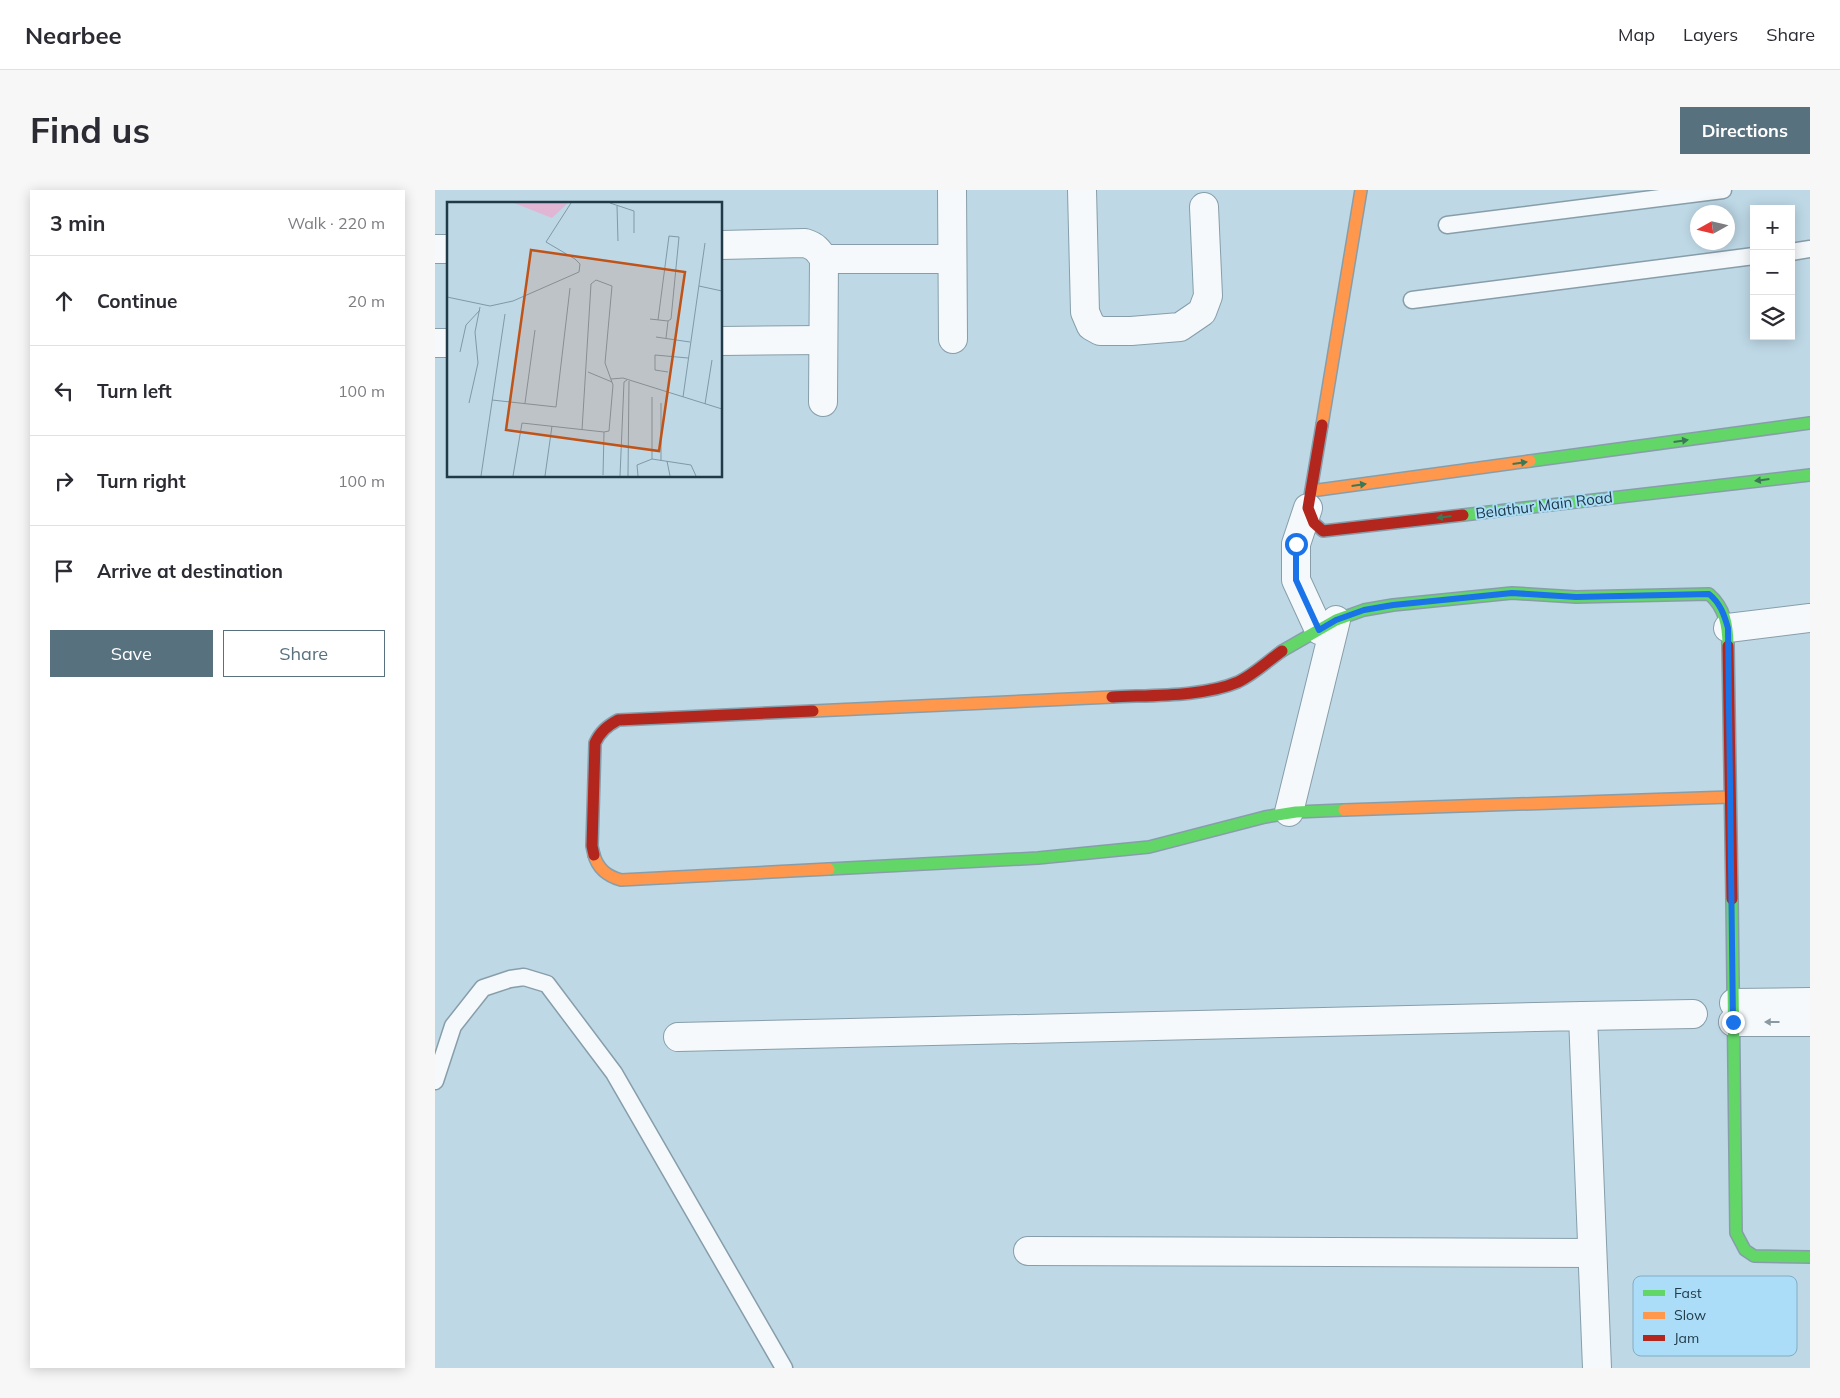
<!DOCTYPE html>
<html lang="en">
<head>
<meta charset="utf-8">
<style>
	body { margin:0; font-family:Mulish,sans-serif; background:#f7f7f7; color:#2b2b33 }
	.controls { position:absolute; right:15px; top:15px; display:grid; overflow:hidden; border-radius:0px; box-shadow:0 2px 12px #0003 }
	.controls button { width:45px; height:45px; display:grid; place-items:center; padding:0; border:0; border-bottom:1px solid #e1e1e2; background:#fff; color:#2b2b33; font:25px sans-serif }
	.compass { position:absolute; left:1255px; top:15px; width:45px; height:45px; border-radius:50%; background:#fff; box-shadow:0 2px 12px #0003; rotate:262deg }
	.stop { position:absolute; width:15px; height:15px; margin:-11px; border:4px solid #1a73e8; border-radius:50%; background:#fff }
	.stop.end { background:#1a73e8; border-color:#fff; box-shadow:0 1px 5px #0008 }
	.list { margin:0; padding:0; list-style:none }
	h2 { display:flex; justify-content:space-between; align-items:center; height:65px; margin:0; padding:0 20px; font-size:21px }
	h2 small { font-size:16px; font-weight:400; color:#7c7c81 }
	.list li { display:grid; grid-template-columns:32px 1fr auto; gap:15px; align-items:center; box-sizing:border-box; height:90px; padding:0 20px; border-top:1px solid #e1e1e2 }
	.list b { display:block; font-size:19px; white-space:nowrap }
	.list em { font-size:16px; font-style:normal; color:#7c7c81 }
	.actions { display:flex; gap:10px; padding:15px 20px }
	.actions a { flex:1; padding:11px 0; border:1px solid #58717f; border-radius:0px; text-align:center; font-size:18px; color:#58717f }
	.actions .main { background:#58717f; color:#fff }
	.icon { flex:none; width:28px; height:28px; fill:none; stroke:currentColor; stroke-width:2; stroke-linecap:round; stroke-linejoin:round }
	.map { position:relative; flex:none; width:1375px; height:1178px; overflow:hidden; border-radius:0px }
	header { display:flex; align-items:center; gap:30px; box-sizing:border-box; height:70px; padding:0 25px; background:#fff; border-bottom:1px solid #e1e1e2 }
	header strong { font-size:24px }
	nav { display:flex; gap:28px; margin-inline-start:auto; font-size:18px }
	.intro { display:flex; align-items:center; justify-content:space-between; box-sizing:border-box; height:120px; padding:0 30px }
	h1 { margin:0; font-size:35px }
	.button { padding:12px 22px; border-radius:0px; background:#58717f; color:#fff; font-size:18px; font-weight:700 }
	main { display:flex; gap:30px; padding:0 30px }
	aside { flex:1; background:#fff; border-radius:0px; box-shadow:0 2px 12px #0003 }
	.map>svg:first-child { display:block }
	.lines { fill:none; stroke-linecap:round; stroke-linejoin:round }
	.lane-casing { stroke:#879eaa; stroke-width:19 }
	.street-casing { stroke:#879eaa; stroke-width:30 }
	.fast-casing { stroke:#879eaa; stroke-width:14 }
	.slow-casing { stroke:#879eaa; stroke-width:14 }
	.jam-casing { stroke:#879eaa; stroke-width:14 }
	.lane { stroke:#f5f9fb; stroke-width:16 }
	.street { stroke:#f5f9fb; stroke-width:28 }
	.fast { stroke:#63d668; stroke-width:11 }
	.slow { stroke:#ff974d; stroke-width:11 }
	.jam { stroke:#b3261e; stroke-width:11 }
	.oneway { fill:#3b7855 }
	.oneway2 { fill:#8b9aa2 }
	.route { stroke:#1a73e8; stroke-width:6 }
	.labels { text-anchor:middle; dominant-baseline:central; stroke-width:4; stroke-linejoin:round; paint-order:stroke }
	.street-label { font-size:15px; fill:#213a48; stroke:#acddf8 }
	.inset-road { fill:none; stroke:#7f99a7; stroke-width:1 }
	.view { fill:#c05318; fill-opacity:0.15; stroke:#c05318; stroke-width:2.5 }
	.inset-edge { fill:none; stroke:#213a48; stroke-width:2.5 }
	.key { fill:#acddf8; stroke:#82acc3; stroke-width:1 }
	.key-label { font-size:14px; fill:#213a48 }
</style>
</head>
<body>
<header>
<strong>Nearbee</strong>
<nav><a>Map</a><a>Layers</a><a>Share</a></nav>
</header>
<div class="intro"><h1>Find us</h1><a class="button">Directions</a></div>
<main>
<aside>
<h2>3 min<small>Walk · 220 m</small></h2>
<ul class="list">
<li><svg class="icon" aria-label="ahead" viewBox="0 0 24 24"><path d="M12 20V5M6 11l6-6 6 6"/></svg><div><b>Continue</b></div><em>20 m</em></li>
<li><svg class="icon" aria-label="left" viewBox="0 0 24 24"><path d="M17 20v-9H6M10 6l-5 5 5 5"/></svg><div><b>Turn left</b></div><em>100 m</em></li>
<li><svg class="icon" aria-label="right" viewBox="0 0 24 24"><path d="M7 20v-9h11M14 6l5 5-5 5"/></svg><div><b>Turn right</b></div><em>100 m</em></li>
<li><svg class="icon" aria-label="arrive" viewBox="0 0 24 24"><path d="M6 21V4h12l-3 4 3 4H6"/></svg><div><b>Arrive at destination</b></div></li>
</ul>
<div class="actions"><a class="main">Save</a><a>Share</a></div>
</aside>
<div class="map">
<svg width="1375" height="1178" viewBox="0 0 1375 1178">
	<rect width="100%" height="100%" fill="#bed8e6"/>
	<g class="lines">
		<!-- lane casing -->
		<g class="lane-casing">
			<g id="lane">
				<path d="M1012 35 1288 0"/>
				<path d="M1356 62 1375 59"/>
				<path d="M977 110 1319 66"/>
				<path d="M0 891 18 836 48 798 75 789 89 787 112 794 179 883 349 1178"/>
			</g>
		</g>
		<!-- street casing -->
		<g class="street-casing">
			<g id="street">
				<path d="M517 0 518 149"/>
				<path d="M647 0 650 122 656 136 665 141H696L745 137 767 122 773 106 769 17"/>
				<path d="M286 55 370 53C380 56 383 60 389 69L388 212"/>
				<path d="M0 59H14"/>
				<path d="M389 69H516"/>
				<path d="M286 151 388 150"/>
				<path d="M0 153H14"/>
				<path d="M873 318 861 354V390L884 440"/>
				<path d="M1293 438 1375 428"/>
				<path d="M854 622 901 430"/>
				<path d="M1299 813 1375 812"/>
				<path d="M1148 826 1258 824"/>
				<path d="M1298 832H1375"/>
				<path d="M243 847 1148 826 1162 1178"/>
				<path d="M593 1061 1157 1063"/>
			</g>
		</g>
		<!-- fast casing -->
		<g class="fast-casing">
			<g id="fast">
				<path d="M1095 271 1375 233"/>
				<path d="M1028 325 1375 285"/>
				<path d="M847 461 901 430 929 420 958 415 1077 403 1141 407 1274 404C1290 418 1293 436 1293 456"/>
				<path d="M394 679 603 668 714 657 830 627 861 622 909 620"/>
				<path d="M1297 709 1301 1043 1310 1060 1319 1066 1375 1067"/>
			</g>
		</g>
		<!-- slow casing -->
		<g class="slow-casing">
			<g id="slow">
				<path d="M887 235 926 0"/>
				<path d="M876 301 1095 271"/>
				<path d="M378 521 677 507"/>
				<path d="M909 620 1295 607"/>
				<path d="M159 665C163 679 172 686 186 690L394 679"/>
			</g>
		</g>
		<!-- jam casing -->
		<g class="jam-casing">
			<g id="jam">
				<path d="M887 235 873 318 879 333 888 341 1028 325"/>
				<path d="M1293 456 1297 709"/>
				<path d="M677 507C715 505 768 507 803 492 818 485 833 471 847 461"/>
				<path d="M159 665 157 656 160 553C165 542 172 536 183 530L378 521"/>
			</g>
		</g>
		<!-- lane -->
		<use href="#lane" class="lane"/>
		<!-- street -->
		<use href="#street" class="street"/>
		<!-- fast -->
		<use href="#fast" class="fast"/>
		<!-- slow -->
		<use href="#slow" class="slow"/>
		<!-- jam -->
		<use href="#jam" class="jam"/>
	</g>
	<!-- one-way arrows -->
	<defs><path id="oneway-solid" d="M-6-.8H1V-3.2L6.5 0L1 3.2V.8H-6Z" transform="scale(1.25)"/></defs>
	<g class="oneway">
		<use href="#oneway-solid" transform="translate(1246 251) rotate(-8)"/>
		<use href="#oneway-solid" transform="translate(1085 273) rotate(-8)"/>
		<use href="#oneway-solid" transform="translate(1327 290) rotate(173)"/>
		<use href="#oneway-solid" transform="translate(924 295) rotate(-8)"/>
		<use href="#oneway-solid" transform="translate(1009 327) rotate(173)"/>
	</g>
	<use class="oneway2" href="#oneway-solid" transform="translate(1337 832) rotate(-180)"/>
	<g class="lines">
		<!-- route -->
		<path class="route" d="M861 354V390L884 440 901 430 929 420 958 415 1077 403 1141 407 1274 404C1285 413 1289 424 1293 438L1298 832"/>
	</g>
	<g class="labels">
		<!-- street labels -->
		<g class="street-label">
			<text transform="translate(1109 315) rotate(-7)">Belathur Main Road</text>
		</g>
	</g>
	<!-- overview -->
	<g transform="translate(12 12)">
		<rect width="275" height="275" fill="#bed8e6"/>
		<path d="M67 1H121L105 16Z" fill="#e0b6d4"/>
		<path class="inset-road" d="M163 1 187 9V31M170 4 171 39M252 84 275 89M0 95 43 104 66 99 132 70 133 62 128 57 99 40 124 1M203 117 221 119 224 117 232 35 222 34 211 118M209 135 243 140M219 136 221 119M13 150 19 123 33 108M141 170 165 180M221 170 208 168V153L241 156M164 177 176 176 275 207M236 195 258 41M45 198 109 205 123 86M22 201 31 161 28 130 33 105M78 201 88 128M258 202 265 158M205 257V195M214 259V201M220 259 223 274M156 273 157 230M34 274 58 112M66 274 75 221 157 230 162 229 166 183 158 161 165 84 149 78 144 82 135 228M98 274 105 224M173 274 177 180 180 178M181 274 182 179M191 274 190 263 205 257 244 263 249 274"/>
		<path class="view" d="M84 48 238 70 212 249 59 228Z"/>
		<rect width="275" height="275" class="inset-edge"/>
	</g>
	<!-- legend -->
	<rect x="1198" y="1086" width="164" height="80" rx="8" class="key"/>
	<rect x="1208" y="1100" width="22" height="6" fill="#63d668"/>
	<rect x="1208" y="1122" width="22" height="7" fill="#ff974d"/>
	<rect x="1208" y="1145" width="22" height="6" fill="#b3261e"/>
	<g class="key-label">
		<text x="1239" y="1108">Fast</text>
		<text x="1239" y="1130">Slow</text>
		<text x="1239" y="1153">Jam</text>
	</g>
</svg>
<div class="controls">
<button>+</button>
<button>−</button>
<button><svg class="icon" aria-label="layers" viewBox="0 0 24 24"><path d="M12 4l9 5-9 5-9-5zM3 14l9 5 9-5"/></svg></button>
</div>
<svg class="compass" viewBox="-18 -18 36 36"><path d="M0-13l5 13h-10z" fill="#e53935"/><path d="M0 13l5-13h-10z" fill="#7c7c81"/></svg>
<div class="stop" style="left:861px;top:354px"></div>
<div class="stop end" style="left:1298px;top:832px"></div>
</div>
</main>
</body>
</html>
